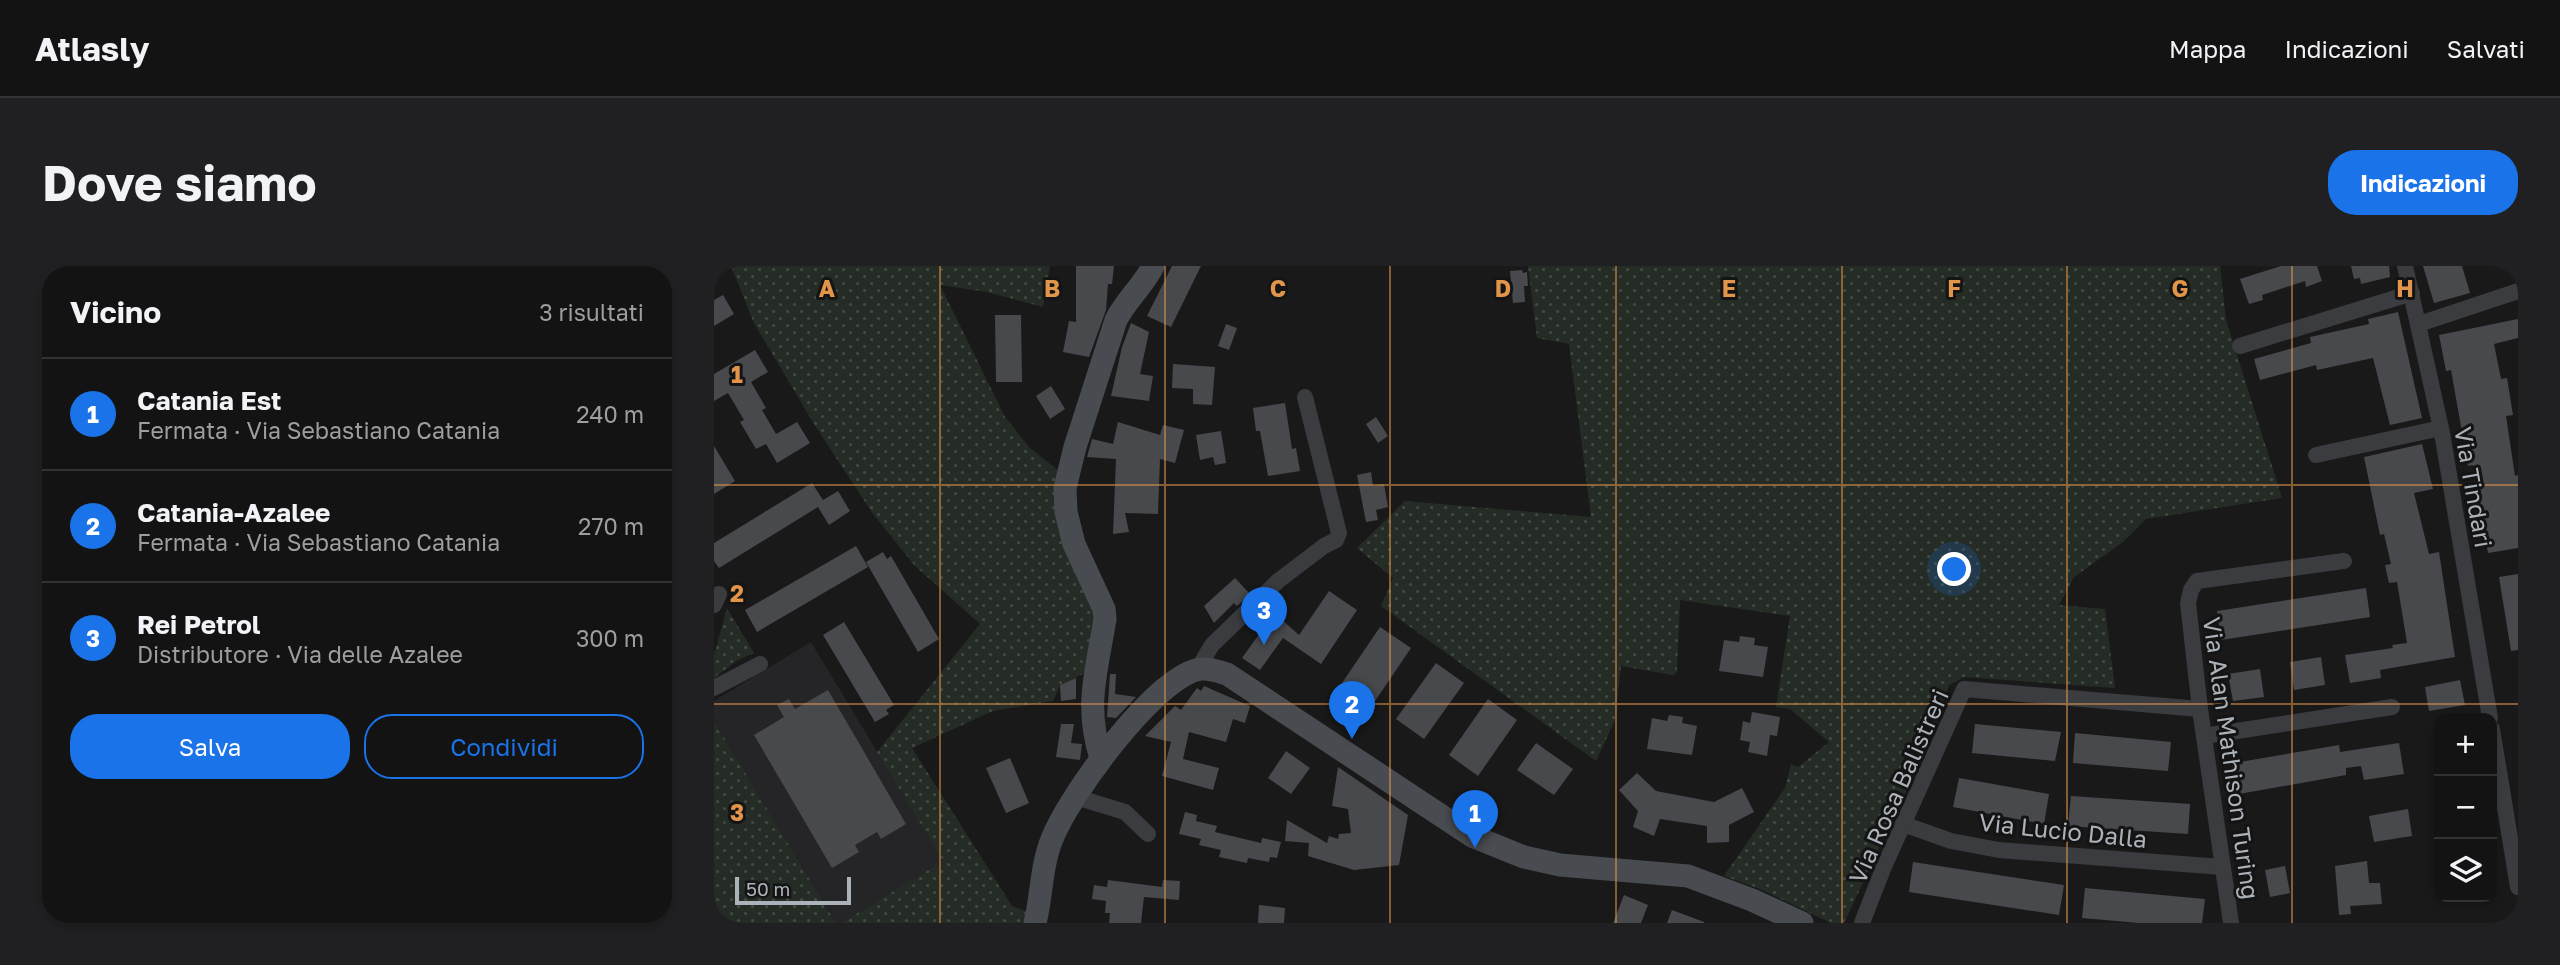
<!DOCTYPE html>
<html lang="it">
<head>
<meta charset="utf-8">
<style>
	body { margin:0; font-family:"Golos Text",sans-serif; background:#202022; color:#f1f3f6 }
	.controls { position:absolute; right:21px; bottom:21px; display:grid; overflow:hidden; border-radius:14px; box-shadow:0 4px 10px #0003 }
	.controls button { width:63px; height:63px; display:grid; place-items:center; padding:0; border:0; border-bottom:2px solid #323234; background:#131314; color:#f1f3f6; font:35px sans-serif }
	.scale { position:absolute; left:21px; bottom:18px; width:116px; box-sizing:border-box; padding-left:7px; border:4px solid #acb2b9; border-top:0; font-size:19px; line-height:24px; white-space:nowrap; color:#acb2b9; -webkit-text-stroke:5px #141415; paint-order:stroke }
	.you { position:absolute; left:1241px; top:304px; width:24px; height:24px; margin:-18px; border:5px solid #fff; border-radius:50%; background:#1a73e8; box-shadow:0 0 0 10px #1a73e833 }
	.badge { display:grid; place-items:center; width:46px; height:46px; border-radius:50%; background:#1a73e8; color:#fff; font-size:23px; font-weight:700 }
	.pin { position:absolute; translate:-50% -58px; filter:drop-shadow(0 2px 4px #0008) }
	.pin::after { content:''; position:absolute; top:37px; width:24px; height:21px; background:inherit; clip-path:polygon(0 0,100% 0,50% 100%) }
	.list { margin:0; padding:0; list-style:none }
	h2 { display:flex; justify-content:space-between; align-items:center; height:91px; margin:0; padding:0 28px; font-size:30px }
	h2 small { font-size:23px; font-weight:400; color:#9d9ea0 }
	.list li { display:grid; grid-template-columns:46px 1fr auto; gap:21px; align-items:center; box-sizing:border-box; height:112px; padding:0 28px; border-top:2px solid #323234 }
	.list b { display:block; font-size:26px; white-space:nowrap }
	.list p { margin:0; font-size:23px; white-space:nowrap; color:#9d9ea0 }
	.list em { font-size:23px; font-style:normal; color:#9d9ea0 }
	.actions { display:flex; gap:14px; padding:21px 28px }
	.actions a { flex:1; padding:16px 0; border:2px solid #1a73e8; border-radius:28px; text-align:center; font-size:24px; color:#1a73e8 }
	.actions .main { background:#1a73e8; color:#fff }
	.icon { flex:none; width:38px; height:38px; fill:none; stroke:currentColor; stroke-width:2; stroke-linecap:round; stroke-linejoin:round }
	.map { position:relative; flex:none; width:1804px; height:657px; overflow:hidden; border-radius:28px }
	header { display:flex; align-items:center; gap:42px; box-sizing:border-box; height:98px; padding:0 35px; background:#131314; border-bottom:2px solid #323234 }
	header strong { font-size:33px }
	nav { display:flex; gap:38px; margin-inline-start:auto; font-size:24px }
	.intro { display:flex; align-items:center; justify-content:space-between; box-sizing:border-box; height:168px; padding:0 42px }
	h1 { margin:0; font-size:49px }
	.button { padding:18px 32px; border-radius:28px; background:#1a73e8; color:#fff; font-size:24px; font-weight:700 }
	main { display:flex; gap:42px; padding:0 42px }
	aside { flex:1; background:#131314; border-radius:28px; box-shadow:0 4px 10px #0003 }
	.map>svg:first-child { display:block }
	.built { fill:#252527 }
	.grass { fill:url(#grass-dots) }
	.building { fill:#48494d }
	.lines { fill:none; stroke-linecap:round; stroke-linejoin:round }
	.street { stroke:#3a3c3f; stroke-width:16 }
	.secondary { stroke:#484b4f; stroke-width:23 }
	.grid { fill:none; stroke:#e0954b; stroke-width:2; stroke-opacity:0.55 }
	.labels { text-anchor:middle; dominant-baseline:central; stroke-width:6; stroke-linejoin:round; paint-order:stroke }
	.street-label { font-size:24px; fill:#acb2b9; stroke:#141415 }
	.grid-label { font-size:23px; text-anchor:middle; font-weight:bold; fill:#e0954b; stroke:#141415; stroke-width:6; stroke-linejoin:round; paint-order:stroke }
</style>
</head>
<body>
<header>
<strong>Atlasly</strong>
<nav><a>Mappa</a><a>Indicazioni</a><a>Salvati</a></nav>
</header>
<div class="intro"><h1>Dove siamo</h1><a class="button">Indicazioni</a></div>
<main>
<aside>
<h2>Vicino<small>3 risultati</small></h2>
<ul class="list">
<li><span class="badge">1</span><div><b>Catania Est</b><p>Fermata · Via Sebastiano Catania</p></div><em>240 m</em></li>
<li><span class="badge">2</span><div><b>Catania-Azalee</b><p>Fermata · Via Sebastiano Catania</p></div><em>270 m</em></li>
<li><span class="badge">3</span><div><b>Rei Petrol</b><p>Distributore · Via delle Azalee</p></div><em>300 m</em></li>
</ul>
<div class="actions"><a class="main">Salva</a><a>Condividi</a></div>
</aside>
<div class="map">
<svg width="1804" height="657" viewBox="0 0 1804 657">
	<defs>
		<pattern id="grass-dots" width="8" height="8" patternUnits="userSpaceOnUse" patternTransform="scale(1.75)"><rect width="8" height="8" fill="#252c25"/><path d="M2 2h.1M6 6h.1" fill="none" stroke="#424843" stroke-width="1.8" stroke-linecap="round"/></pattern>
	</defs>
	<rect width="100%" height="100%" fill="#19191a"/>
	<!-- built -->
	<path class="built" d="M97 376 229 595 127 657H122L0 455V435Z"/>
	<!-- grass -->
	<g class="grass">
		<path d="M17 0H336L329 41 273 26 226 19 291 151 316 182 346 206 381 342 371 407 346 419 339 435 279 445 198 482 298 640 312 645 309 657H127L229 595 163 486 266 358 201 300 159 248 100 158 40 57Z"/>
		<path d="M814 0H1506L1512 54 1568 232 1432 253 1409 276 1360 311 1345 339 1391 343 1401 422 1250 411 1235 419 1221 461 1210 460 1188 513 1196 517 1130 657H1117L1046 623 1010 610 1071 522 1077 498 1084 501 1115 476 1076 443 1062 441 1076 350 966 334 963 406 959 409 907 400 901 454 882 495 667 340 679 312 643 282 691 235 877 251 855 78 823 72Z"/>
		<path d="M13 342 40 387 24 394 0 412V389Z"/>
		<path d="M0 455 122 657H16L0 646Z"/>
	</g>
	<!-- building -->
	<g class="building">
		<path d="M362 0H400L398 18H394L392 44 375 91 349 86 355 55 362 56Z"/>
		<path d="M458 0H487L457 61 433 50Z"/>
		<path d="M1567 0H1603L1608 15 1592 21 1591 15 1548 29 1549 34 1535 38 1526 13Z"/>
		<path d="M1637 0H1675L1676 11 1647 18 1646 12 1640 13Z"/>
		<path d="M1709 0H1748L1756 27 1720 37Z"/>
		<path d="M808 4 809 7 813 6 814 20H810L811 36 799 37 796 5Z"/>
		<path d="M9 29 20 48 0 60V34Z"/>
		<path d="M1684 46 1708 152 1676 159 1659 92 1603 104 1602 99 1546 114 1540 93 1597 77 1596 71 1655 58 1654 53Z"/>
		<path d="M281 49H307L308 116H282Z"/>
		<path d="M1804 53V72L1780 78 1787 113 1793 112 1799 149 1792 150 1801 210 1804 209V282L1774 287 1759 199 1754 200 1737 104 1732 105 1725 69Z"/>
		<path d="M417 57 435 66 426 108 439 110 435 135 397 130 408 81Z"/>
		<path d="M512 58 523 62 515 84 504 80Z"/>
		<path d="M41 84 54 106 37 116 52 142 48 144 62 168 83 156 96 177 63 197 52 178 42 183 26 156 30 154 14 127 0 135V108Z"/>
		<path d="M459 98 501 101 498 139 479 138V123L458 122Z"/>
		<path d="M337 120 351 143 336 153 322 130Z"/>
		<path d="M571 137 578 183 582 182 586 205 554 210 546 165H542L539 142Z"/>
		<path d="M662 151 674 170 664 177 652 158Z"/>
		<path d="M404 156 446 169 449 159 470 164 461 197 446 193 444 248 411 247 415 266 399 268 402 193 373 191 378 173 399 178Z"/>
		<path d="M507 165 512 197 501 199 499 191 486 194 482 169Z"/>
		<path d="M1708 178 1719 223 1700 227 1715 288 1725 286 1741 391 1666 404 1667 412 1636 417 1631 389 1679 382 1678 379 1693 377 1683 316 1675 317 1671 299 1677 298 1670 268 1666 269 1650 191Z"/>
		<path d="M0 180 21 215 0 228Z"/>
		<path d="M657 206 659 220 670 218 674 241 662 244 664 254 652 256 643 209Z"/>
		<path d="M98 217 109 234 124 225 136 245 115 259 104 241 5 302 0 295V277Z"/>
		<path d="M142 280 154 301 43 366 31 344Z"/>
		<path d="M169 286 173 293 177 290 225 373 204 386 152 296Z"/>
		<path d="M1804 308V384L1797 385 1785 311Z"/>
		<path d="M521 312 536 328 523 340 520 337 500 357 490 340Z"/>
		<path d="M1652 322 1656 351 1507 374 1503 345Z"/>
		<path d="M615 325 643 344 607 398 569 372 546 404 528 392 551 360 541 352 560 333 573 342 566 352 585 369Z"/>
		<path d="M130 356 180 439 172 444 175 448 161 456 109 369Z"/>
		<path d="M666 361 697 382 659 438 628 417Z"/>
		<path d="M1026 370 1041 372 1040 379 1054 381 1049 411 1005 405 1010 374 1025 376Z"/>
		<path d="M1607 391 1611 419 1580 424 1576 396Z"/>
		<path d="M722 397 750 417 710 473 682 453Z"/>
		<path d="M1546 403 1550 431 1519 435 1514 408Z"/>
		<path d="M396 408H402L401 428 422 431 402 452 393 451Z"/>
		<path d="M362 412V433L347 435 346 419Z"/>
		<path d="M1746 414 1751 439 1715 445 1711 421Z"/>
		<path d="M490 420 536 440 531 457 519 453 512 476 475 466 469 493 505 502 499 524 448 510 457 476 431 470 461 440 467 444 483 422 487 425Z"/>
		<path d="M114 424 192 558 167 573 163 566 141 579 145 586 118 602 40 469 70 451 63 439 75 433 81 443Z"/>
		<path d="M774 433 803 454 764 510 735 489Z"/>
		<path d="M1038 446 1066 451 1063 470 1056 469 1053 490 1034 486 1036 476 1026 474 1029 455 1036 457Z"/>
		<path d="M955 449 969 451 968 457 983 460 978 489 933 483 938 452 953 455Z"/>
		<path d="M347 458H360L357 477 368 478 366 494 342 491Z"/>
		<path d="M1261 458 1347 466 1341 495 1258 487Z"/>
		<path d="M1361 467 1457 476 1454 505 1359 497Z"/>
		<path d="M822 477 859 503 840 529 803 504Z"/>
		<path d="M1685 477 1690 508 1650 514 1647 500 1632 502V509L1525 528 1520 497 1625 479 1626 486Z"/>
		<path d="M572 485 596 502 577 528 554 512Z"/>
		<path d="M296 492 315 537 292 547 272 502Z"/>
		<path d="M624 501 694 549 685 599 640 604 594 590 595 577 571 575 573 554 613 577 615 570 624 573 625 568 637 567 634 543 618 540Z"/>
		<path d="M923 507 942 525 1000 536 1028 522 1040 546 1015 559V576L993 577V560L946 553 940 570 919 561 924 545 905 524Z"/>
		<path d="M1245 512 1335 528 1330 558 1239 541Z"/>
		<path d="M1357 530 1476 538 1474 568 1354 560Z"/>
		<path d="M1694 543 1698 570 1660 576 1655 550Z"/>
		<path d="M471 546 483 549 482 555 503 560 501 566 547 577 548 572 567 576 563 592 556 591 555 596 534 592 533 597 505 591 507 584 485 579 487 573 465 568Z"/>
		<path d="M1653 595 1655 617H1666L1668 638 1636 640 1637 648 1625 649 1621 600Z"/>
		<path d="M1199 596 1350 619 1345 649 1195 626Z"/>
		<path d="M1571 600 1576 627 1556 631 1551 604Z"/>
		<path d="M394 614 448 621 449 614 466 615 465 634 430 631 427 657H395L396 647H391L392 635 378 633 380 619 393 621Z"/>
		<path d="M1371 622 1491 633 1488 657H1425L1368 652Z"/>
		<path d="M910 629 934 639 927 657H899Z"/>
		<path d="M545 639 571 642 570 657H544Z"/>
		<path d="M958 644 990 656V657H953Z"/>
	</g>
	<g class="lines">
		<!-- street -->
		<g class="street">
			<path d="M1691 0 1728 167 1776 452"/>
			<path d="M1705 58 1804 25"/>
			<path d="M1526 80 1698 27"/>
			<path d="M1602 189 1727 162"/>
			<path d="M0 339 5 328"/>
			<path d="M483 404 498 379 564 315 610 280 622 274 625 267 591 131"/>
			<path d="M0 422 46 398"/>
			<path d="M1778 463 1804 621"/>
			<path d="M1490 470 1678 441"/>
			<path d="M362 531 411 546 434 568"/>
			<path d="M1189 558 1237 575 1285 584 1508 601"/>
			<path d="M0 654 5 657"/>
			<path d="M1148 657 1169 603 1250 423 1486 443"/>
			<path d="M1517 657 1486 443 1474 337 1477 324 1483 315 1630 295"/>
		</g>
		<!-- secondary -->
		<g class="secondary">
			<path d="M387 492C370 439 383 404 391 353L390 343 360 278 352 246 351 222 361 181 402 54C412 34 429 20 439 0"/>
			<path d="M321 657C328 629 327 600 338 573 355 530 436 418 482 404 492 401 503 405 513 408L758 570 810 591 846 599 974 610 1038 634 1088 657"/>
		</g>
	</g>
	<!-- grid -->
	<path class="grid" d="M226 0V657M451 0V657M676 0V657M902 0V657M1128 0V657M1353 0V657M1578 0V657M0 219H1804M0 438H1804"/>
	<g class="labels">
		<!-- street labels -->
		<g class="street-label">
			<text transform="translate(1760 221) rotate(80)">Via Tindari</text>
			<text transform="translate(1518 492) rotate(82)">Via Alan Mathison Turing</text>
			<text transform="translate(1184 520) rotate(-66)">Via Rosa Balistreri</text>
			<text transform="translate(1349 564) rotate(6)">Via Lucio Dalla</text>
		</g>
	</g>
	<g class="grid-label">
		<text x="113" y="31">A</text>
		<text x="338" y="31">B</text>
		<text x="564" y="31">C</text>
		<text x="789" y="31">D</text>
		<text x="1015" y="31">E</text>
		<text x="1240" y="31">F</text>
		<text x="1466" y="31">G</text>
		<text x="1691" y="31">H</text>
		<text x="23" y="117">1</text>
		<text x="23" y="336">2</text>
		<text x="23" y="555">3</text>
	</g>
</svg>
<div class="controls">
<button>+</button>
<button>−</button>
<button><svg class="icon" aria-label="layers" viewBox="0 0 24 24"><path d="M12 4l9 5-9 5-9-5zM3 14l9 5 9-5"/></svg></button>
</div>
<div class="scale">50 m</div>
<div class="you"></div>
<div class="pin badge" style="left:761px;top:582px">1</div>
<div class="pin badge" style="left:638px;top:473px">2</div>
<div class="pin badge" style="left:550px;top:379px">3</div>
</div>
</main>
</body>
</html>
